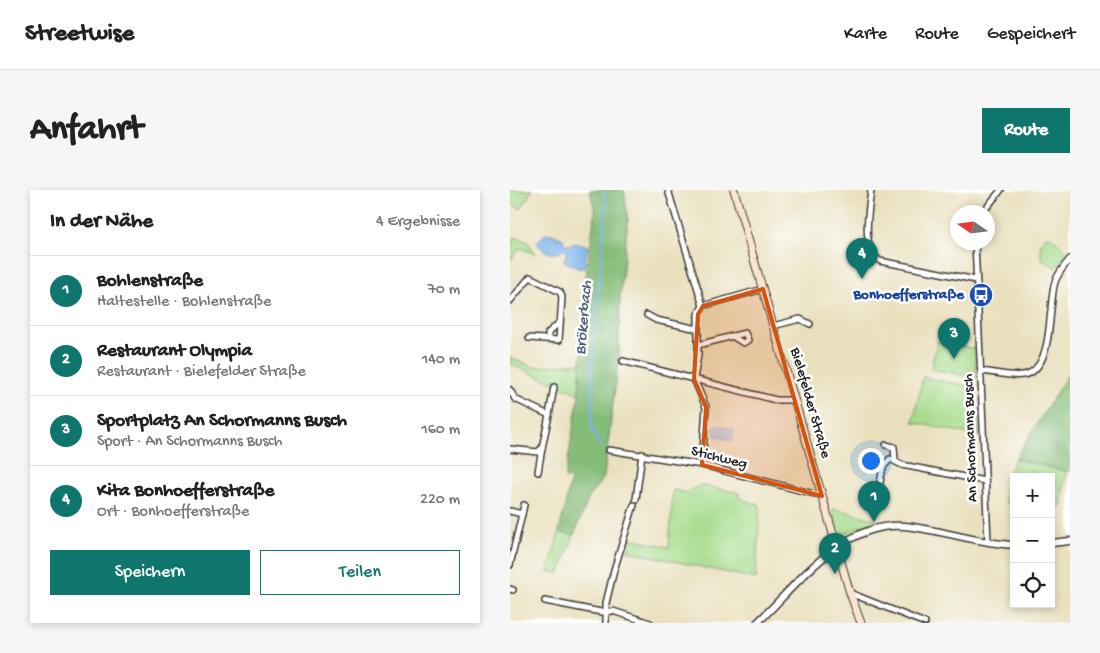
<!DOCTYPE html>
<html lang="de">
<head>
<meta charset="utf-8">
<style>
	body { margin:0; font-family:"Gochi Hand",sans-serif; background:#f6f6f6; color:#222 }
	.controls { position:absolute; right:15px; bottom:15px; display:grid; overflow:hidden; border-radius:0px; box-shadow:0 2px 8px #0003 }
	.controls button { width:45px; height:45px; display:grid; place-items:center; padding:0; border:0; border-bottom:1px solid #e0e0e0; background:#fff; color:#222; font:25px sans-serif }
	.compass { position:absolute; left:440px; top:15px; width:45px; height:45px; border-radius:50%; background:#fff; box-shadow:0 2px 8px #0003; rotate:283deg }
	.you { position:absolute; left:360px; top:270px; width:18px; height:18px; margin:-12px; border:4px solid #fff; border-radius:50%; background:#1a73e8; box-shadow:0 0 0 8px #1a73e833 }
	.badge { display:grid; place-items:center; width:32px; height:32px; border-radius:50%; background:#0f766e; color:#fff; font-size:16px; font-weight:700 }
	.pin { position:absolute; translate:-50% -41px; filter:drop-shadow(0 1px 2px #0008) }
	.pin::after { content:''; position:absolute; top:26px; width:18px; height:15px; background:inherit; clip-path:polygon(0 0,100% 0,50% 100%) }
	.list { margin:0; padding:0; list-style:none }
	h2 { display:flex; justify-content:space-between; align-items:center; height:65px; margin:0; padding:0 20px; font-size:21px }
	h2 small { font-size:16px; font-weight:400; color:#767676 }
	.list li { display:grid; grid-template-columns:32px 1fr auto; gap:15px; align-items:center; box-sizing:border-box; height:70px; padding:0 20px; border-top:1px solid #e0e0e0 }
	.list b { display:block; font-size:19px; white-space:nowrap }
	.list p { margin:0; font-size:16px; white-space:nowrap; color:#767676 }
	.list em { font-size:16px; font-style:normal; color:#767676 }
	.actions { display:flex; gap:10px; padding:15px 20px }
	.actions a { flex:1; padding:11px 0; border:1px solid #0f766e; border-radius:0px; text-align:center; font-size:18px; color:#0f766e }
	.actions .main { background:#0f766e; color:#fff }
	.icon { flex:none; width:28px; height:28px; fill:none; stroke:currentColor; stroke-width:2; stroke-linecap:round; stroke-linejoin:round }
	.map { position:relative; flex:none; width:560px; height:433px; overflow:hidden; border-radius:0px }
	header { display:flex; align-items:center; gap:30px; box-sizing:border-box; height:70px; padding:0 25px; background:#fff; border-bottom:1px solid #e0e0e0 }
	header strong { font-size:24px }
	nav { display:flex; gap:28px; margin-inline-start:auto; font-size:18px }
	.intro { display:flex; align-items:center; justify-content:space-between; box-sizing:border-box; height:120px; padding:0 30px }
	h1 { margin:0; font-size:35px }
	.button { padding:12px 22px; border-radius:0px; background:#0f766e; color:#fff; font-size:18px; font-weight:700 }
	main { display:flex; gap:30px; padding:0 30px }
	aside { flex:1; background:#fff; border-radius:0px; box-shadow:0 2px 8px #0003 }
	.map>svg:first-child { display:block }
	.green { fill:#a7dc8d; stroke:#627c54 }
	.forest { fill:#85bc78; stroke:#506c4a }
	.water { fill:#7db2eb; stroke:#4c6784 }
	.lines { fill:none; stroke-linecap:round; stroke-linejoin:round }
	.stream { stroke:#7db2eb; stroke-width:2 }
	.minor-casing { stroke:#3b3934; stroke-width:8 }
	.tertiary-casing { stroke:#3b3934; stroke-width:9 }
	.secondary-casing { stroke:#3b3934; stroke-width:9 }
	.minor { stroke:#fff; stroke-width:5 }
	.tertiary { stroke:#fff; stroke-width:6 }
	.secondary { stroke:#fce5cf; stroke-width:7 }
	.marked { fill:#d4530e; fill-opacity:0.2; stroke:#d4530e; stroke-width:4; stroke-linejoin:round }
	.labels { text-anchor:middle; dominant-baseline:central; stroke-width:5; stroke-linejoin:round; paint-order:stroke }
	.transit-label { font-size:15px; font-weight:bold; fill:#164399; stroke:#fff; text-anchor:end }
	.street-label { font-size:15px; fill:#1c1c1c; stroke:#fff }
	.water-label { font-size:16px; font-style:italic; fill:#486079; stroke:#fff }
</style>
</head>
<body>
<header>
<strong>Streetwise</strong>
<nav><a>Karte</a><a>Route</a><a>Gespeichert</a></nav>
</header>
<div class="intro"><h1>Anfahrt</h1><a class="button">Route</a></div>
<main>
<aside>
<h2>In der Nähe<small>4 Ergebnisse</small></h2>
<ul class="list">
<li><span class="badge">1</span><div><b>Bohlenstraße</b><p>Haltestelle · Bohlenstraße</p></div><em>70 m</em></li>
<li><span class="badge">2</span><div><b>Restaurant Olympia</b><p>Restaurant · Bielefelder Straße</p></div><em>140 m</em></li>
<li><span class="badge">3</span><div><b>Sportplatz An Schormanns Busch</b><p>Sport · An Schormanns Busch</p></div><em>160 m</em></li>
<li><span class="badge">4</span><div><b>Kita Bonhoefferstraße</b><p>Ort · Bonhoefferstraße</p></div><em>220 m</em></li>
</ul>
<div class="actions"><a class="main">Speichern</a><a>Teilen</a></div>
</aside>
<div class="map">
<svg width="560" height="433" viewBox="0 0 560 433">
	<rect width="100%" height="100%" fill="#fff"/>
	<filter id="ink" filterUnits="userSpaceOnUse"><feTurbulence type="fractalNoise" baseFrequency=".02" numOctaves="2"/><feDisplacementMap in="SourceGraphic" scale="10" xChannelSelector="R" yChannelSelector="G"/><feConvolveMatrix kernelMatrix="1 2 1 2 8 2 1 2 1" color-interpolation-filters="sRGB"/></filter>
	<filter id="wash" filterUnits="userSpaceOnUse"><feTurbulence type="fractalNoise" baseFrequency=".0096" numOctaves="4" result="noise"/><feDisplacementMap in="SourceGraphic" scale="20" xChannelSelector="R" yChannelSelector="G"/><feGaussianBlur stdDeviation="1.12" result="paint"/><feColorMatrix in="noise" values="0 0 0 0 0 0 0 0 0 0 0 0 0 0 0 0 0 1.4 0 .05"/><feComposite in="paint" operator="in"/></filter>
	<g filter="url(#wash)">
		<rect width="100%" height="100%" fill="#e9e0bd"/>
		<!-- green -->
		<g class="green">
			<path d="M0 0H22L11 19 0 13Z"/>
			<path d="M540 46 557 61 546 78 531 68V53L535 47Z"/>
			<path d="M4 47 17 51 26 64 10 58 0 71V57Z"/>
			<path d="M427 151 465 159 466 188 421 179Z"/>
			<path d="M0 167 23 177 71 173 69 204 0 174Z"/>
			<path d="M413 187 467 198 469 246 403 232Z"/>
			<path d="M505 269 556 281 551 316H541V287H504V314L496 313V288Z"/>
			<path d="M190 295 229 303V308L250 315 246 389 118 361 119 348 159 357 163 300 176 303Z"/>
			<path d="M326 319 367 330 336 343 329 342 322 320Z"/>
			<path d="M49 342 64 345 49 384 38 381Z"/>
		</g>
		<!-- forest -->
		<g class="forest">
			<path d="M80 0H114L118 29 110 108 109 165 94 287 80 305 64 345 49 342 61 289 55 288 69 204 76 86 85 22Z"/>
			<path d="M560 181V282L505 269Z"/>
		</g>
		<!-- water -->
		<g class="water">
			<path d="M35 44H42L53 49 55 55 70 53 78 56 74 78H68L54 71 57 62 53 59C43 68 32 61 27 52Z"/>
			<path d="M207 235 224 239 223 251 205 246 204 237Z"/>
		</g>
		<g class="lines">
			<!-- stream -->
			<path class="stream" d="M91 257 82 239V177L96 14 93 0"/>
		</g>
	</g>
	<g filter="url(#ink)">
		<g class="lines">
			<!-- minor casing -->
			<g class="minor-casing">
				<g id="minor">
					<path d="M158 0 193 116"/>
					<path d="M361 0C359 21 350 58 370 71L466 90"/>
					<path d="M473 22 491 0"/>
					<path d="M465 52 478 352"/>
					<path d="M0 111 20 87 50 102 52 107 49 150 19 148"/>
					<path d="M137 125 146 130 188 139"/>
					<path d="M263 136 290 129 300 134"/>
					<path d="M38 149V143L50 132"/>
					<path d="M188 155 235 143 238 150 233 153 222 146"/>
					<path d="M113 171 266 210H284"/>
					<path d="M471 181C485 182 507 189 520 183 544 170 538 114 545 92 548 83 554 76 560 69"/>
					<path d="M0 200 5 209 39 225 32 258 28 262 0 259"/>
					<path d="M39 225 44 197"/>
					<path d="M376 255 384 257 385 270"/>
					<path d="M99 260 192 275 312 306"/>
					<path d="M192 275 196 217 184 189 188 165V124L193 116 253 99"/>
					<path d="M28 282 32 258"/>
					<path d="M368 303 373 277 380 269 392 275 475 291"/>
					<path d="M126 309 132 264"/>
					<path d="M0 321 12 324 0 375"/>
					<path d="M12 324 14 315"/>
					<path d="M0 399 3 400"/>
					<path d="M340 403 415 433"/>
					<path d="M35 411 91 422 103 421 140 433"/>
					<path d="M96 433V413L104 380 124 315"/>
				</g>
			</g>
			<!-- tertiary casing -->
			<g class="tertiary-casing">
				<g id="tertiary">
					<path d="M541 353 560 351"/>
					<path d="M247 433C288 394 332 331 395 336 432 340 467 353 504 355"/>
				</g>
			</g>
			<!-- secondary casing -->
			<g class="secondary-casing">
				<path id="secondary" d="M224 0 340 403 351 433"/>
			</g>
			<!-- minor -->
			<use href="#minor" class="minor"/>
			<!-- tertiary -->
			<use href="#tertiary" class="tertiary"/>
			<!-- secondary -->
			<use href="#secondary" class="secondary"/>
		</g>
	</g>
	<!-- marked area -->
	<path class="marked" d="M253 99 312 306 192 275 196 217 184 189 188 124 193 116Z"/>
	<!-- icons -->
	<defs>
		<g id="bus-disc" transform="scale(1.25)"><circle r="9.5" fill="#1a4fb4" stroke="#fff"/><path d="M-5-6H5V4H4V6H2V4H-2V6H-4V4H-5ZM-3.5-4V0h7V-4ZM-3.5 1.2v1.5H-2V1.2ZM2 1.2v1.5H3.5V1.2Z" fill="#fff"/></g>
	</defs>
	<g fill-rule="evenodd">
		<use href="#bus-disc" x="471" y="105"/>
	</g>
	<g class="labels">
		<!-- transit labels -->
		<g class="transit-label">
			<text x="454" y="105">Bonhoefferstraße</text>
		</g>
		<!-- street labels -->
		<g class="street-label">
			<text transform="translate(300 213) rotate(74)">Bielefelder Straße</text>
			<text transform="translate(461 248) rotate(-92)">An Schormanns Busch</text>
			<text transform="translate(209 268) rotate(14)">Stichweg</text>
		</g>
		<!-- water labels -->
		<g class="water-label">
			<text transform="translate(75 128) rotate(-85)">Brökerbach</text>
		</g>
	</g>
</svg>
<div class="controls">
<button>+</button>
<button>−</button>
<button><svg class="icon" aria-label="locate" viewBox="0 0 24 24"><circle cx="12" cy="12" r="6"/><path d="M12 2v4M12 18v4M2 12h4M18 12h4"/></svg></button>
</div>
<svg class="compass" viewBox="-18 -18 36 36"><path d="M0-13l5 13h-10z" fill="#e53935"/><path d="M0 13l5-13h-10z" fill="#767676"/></svg>
<div class="you"></div>
<div class="pin badge" style="left:364px;top:332px">1</div>
<div class="pin badge" style="left:325px;top:384px">2</div>
<div class="pin badge" style="left:444px;top:169px">3</div>
<div class="pin badge" style="left:352px;top:89px">4</div>
</div>
</main>
</body>
</html>
